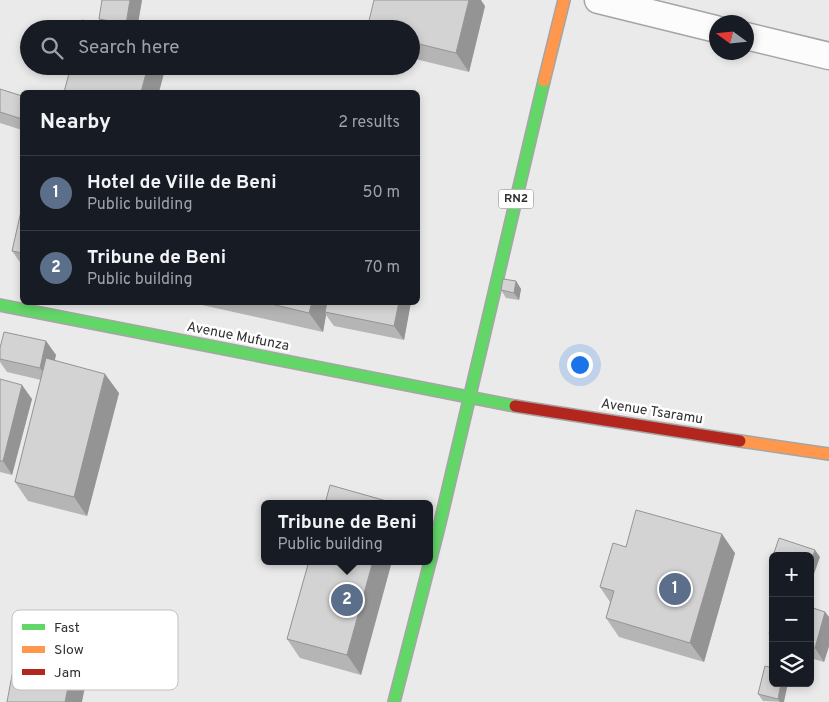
<!DOCTYPE html>
<html lang="en">
<head>
<meta charset="utf-8">
<style>
	body { margin:0; font-family:Overpass,sans-serif; background:#20242c; color:#f1f3f6 }
	.controls { position:absolute; right:15px; bottom:15px; display:grid; overflow:hidden; border-radius:8px; box-shadow:0 2px 8px #0003 }
	.controls button { width:45px; height:45px; display:grid; place-items:center; padding:0; border:0; border-bottom:1px solid #363941; background:#171b24; color:#f1f3f6; font:25px sans-serif }
	.compass { position:absolute; left:709px; top:15px; width:45px; height:45px; border-radius:50%; background:#171b24; box-shadow:0 2px 8px #0003; rotate:285deg }
	.you { position:absolute; left:579px; top:364px; width:18px; height:18px; margin:-12px; border:4px solid #fff; border-radius:50%; background:#1a73e8; box-shadow:0 0 0 8px #1a73e833 }
	.badge { display:grid; place-items:center; width:32px; height:32px; border-radius:50%; background:#0f766e; color:#fff; font-size:16px; font-weight:700 }
	.pin { position:absolute; translate:-50% -50%; border:2px solid #fff; box-shadow:0 1px 5px #0006 }
	.popup { position:absolute; left:261px; top:500px; width:172px; height:65px; box-sizing:border-box; display:grid; place-content:center; border-radius:8px; background:#171b24; filter:drop-shadow(0 1px 4px #0005); font-size:16px; white-space:nowrap; color:#9ea1a6 }
	.popup b { font-size:19px; color:#f1f3f6 }
	.popup::after { content:''; position:absolute; left:50%; top:100%; margin-left:-10px; border:10px solid transparent; border-top-color:#171b24 }
	.list { margin:0; padding:0; list-style:none }
	h2 { display:flex; justify-content:space-between; align-items:center; height:65px; margin:0; padding:0 20px; font-size:21px }
	h2 small { font-size:16px; font-weight:400; color:#9ea1a6 }
	.list li { display:grid; grid-template-columns:32px 1fr auto; gap:15px; align-items:center; box-sizing:border-box; height:75px; padding:0 20px; border-top:1px solid #363941 }
	.list b { display:block; font-size:19px; white-space:nowrap }
	.list p { margin:0; font-size:16px; white-space:nowrap; color:#9ea1a6 }
	.list em { font-size:16px; font-style:normal; color:#9ea1a6 }
	.icon { flex:none; width:28px; height:28px; fill:none; stroke:currentColor; stroke-width:2; stroke-linecap:round; stroke-linejoin:round }
	.map { position:relative; flex:none; width:829px; height:702px; overflow:hidden }
	.search { position:absolute; background:#171b24; box-shadow:0 2px 8px #0003; left:20px; top:20px; width:400px; height:55px; display:flex; align-items:center; gap:12px; box-sizing:border-box; padding:0 18px; border-radius:28px; color:#9ea1a6; font-size:19px }
	.panel { position:absolute; background:#171b24; box-shadow:0 2px 8px #0003; left:20px; top:90px; width:400px; height:215px; border-radius:8px }
	.map>svg:first-child { display:block }
	.lines { fill:none; stroke-linecap:round; stroke-linejoin:round }
	.street-casing { stroke:#a5a5a6; stroke-width:29 }
	.fast-casing { stroke:#a5a5a6; stroke-width:14 }
	.slow-casing { stroke:#a5a5a6; stroke-width:14 }
	.jam-casing { stroke:#a5a5a6; stroke-width:14 }
	.street { stroke:#fcfcfc; stroke-width:26 }
	.fast { stroke:#63d668; stroke-width:11 }
	.slow { stroke:#ff974d; stroke-width:11 }
	.jam { stroke:#b3261e; stroke-width:11 }
	.wall { fill:#b5b5b5 }
	.shaded-wall { fill:#949494 }
	.building { fill:#d3d3d3; stroke:#949494 }
	.labels { text-anchor:middle; dominant-baseline:central; stroke-width:5; stroke-linejoin:round; paint-order:stroke }
	.shield { fill:#fff; stroke:#6f6f70; stroke-width:1 }
	.shield-label { font-size:12px; font-weight:bold; fill:#313132 }
	.street-label { font-size:14px; fill:#313132; stroke:#fff }
	.key { fill:#fff; stroke:#c1c1c2; stroke-width:1 }
	.key-label { font-size:14px; fill:#313132 }
</style>
</head>
<body>
<div class="map">
<svg width="829" height="702" viewBox="0 0 829 702">
	<rect width="100%" height="100%" fill="#eaeaea"/>
	<g class="lines">
		<!-- street casing -->
		<g class="street-casing">
			<g id="street">
				<path d="M598 0 716 29"/>
				<path d="M746 36 829 56"/>
			</g>
		</g>
		<!-- fast casing -->
		<g class="fast-casing">
			<g id="fast">
				<path d="M0 305 515 406"/>
				<path d="M394 702 439 527 544 81"/>
			</g>
		</g>
		<!-- slow casing -->
		<g class="slow-casing">
			<g id="slow">
				<path d="M544 81 564 0"/>
				<path d="M740 441 829 454"/>
			</g>
		</g>
		<!-- jam casing -->
		<g class="jam-casing">
			<path id="jam" d="M515 406 740 441"/>
		</g>
		<!-- street -->
		<use href="#street" class="street"/>
		<!-- fast -->
		<use href="#fast" class="fast"/>
		<!-- slow -->
		<use href="#slow" class="slow"/>
		<!-- jam -->
		<use href="#jam" class="jam"/>
	</g>
	<!-- wall -->
	<g class="wall">
		<path d="M102 0H142L137 29H80L103 25 99 19Z"/>
		<path d="M485 6 469 72 411 58V29Z"/>
		<path d="M0 89 22 96V130L0 123Z"/>
		<path d="M22 208V265L12 251Z"/>
		<path d="M516 281 521 289 519 300 506 298 501 290Z"/>
		<path d="M200 302H411L404 340 334 326 326 315 323 332 202 305Z"/>
		<path d="M46 341 56 355 54 360 119 393 87 516 28 501 15 482 41 380 7 372 0 362V348Z"/>
		<path d="M0 379 32 399 12 475 0 472Z"/>
		<path d="M626 547 735 553 704 662 619 637 606 618 610 602 600 587Z"/>
		<path d="M309 561H392L361 675 300 658 287 639Z"/>
		<path d="M810 607 825 612 829 617V646L824 662 810 658Z"/>
		<path d="M773 620V641L769 634Z"/>
		<path d="M765 666 784 702 763 701 758 694Z"/>
	</g>
	<!-- shaded-wall -->
	<g class="shaded-wall">
		<path d="M130 0H142L137 29H130L126 24Z"/>
		<path d="M469 0H481L485 6 469 72 456 53Z"/>
		<path d="M148 66H166L159 92H141Z"/>
		<path d="M516 281 521 289 519 300 514 293Z"/>
		<path d="M312 302H329L325 312 326 315 323 332 309 313Z"/>
		<path d="M399 302H411L404 340 394 326Z"/>
		<path d="M46 341 56 355 50 382 40 368Z"/>
		<path d="M105 374 119 393 87 516 74 497Z"/>
		<path d="M22 385 32 399 12 475 3 461Z"/>
		<path d="M722 534 735 553 704 662 690 643Z"/>
		<path d="M815 550 820 557 810 585V564Z"/>
		<path d="M373 561H392L361 675 347 655Z"/>
		<path d="M825 612 829 617V646L824 662 815 648Z"/>
		<path d="M80 627 93 646 82 702H65Z"/>
		<path d="M781 683H788L784 702H780L778 699Z"/>
	</g>
	<!-- building -->
	<g class="building">
		<path d="M102 0H130L126 24 99 19Z"/>
		<path d="M374 0H469L456 53 411 42V29H367Z"/>
		<path d="M82 20 119 29H80Z"/>
		<path d="M71 66H148L141 92H64Z"/>
		<path d="M0 89 22 96V119L0 112Z"/>
		<path d="M22 207V253L12 251Z"/>
		<path d="M503 279 516 281 514 293 501 290Z"/>
		<path d="M263 302H312L309 313Z"/>
		<path d="M327 302H399L394 326 325 312Z"/>
		<path d="M4 332 46 341 40 368 0 359V348Z"/>
		<path d="M46 358 105 374 74 497 15 482Z"/>
		<path d="M0 379 22 385 3 461H0Z"/>
		<path d="M330 485 390 502 389 504H325Z"/>
		<path d="M636 510 722 534 690 643 606 618 614 591 600 587 613 543 626 547Z"/>
		<path d="M779 538 815 550 810 564V556H773Z"/>
		<path d="M773 557V567L770 566Z"/>
		<path d="M309 561H373L347 655 287 639Z"/>
		<path d="M810 607 825 612 815 648 810 647Z"/>
		<path d="M23 616 80 627 65 702H7Z"/>
		<path d="M773 620V636L769 634Z"/>
		<path d="M765 666 773 668V683H781L778 699 758 694Z"/>
	</g>
	<g class="labels">
		<!-- shield labels -->
		<rect class="shield" x="498.5" y="189.5" width="35" height="19" rx="4"/>
		<g class="shield-label">
			<text x="516" y="199">RN2</text>
		</g>
		<!-- street labels -->
		<g class="street-label">
			<text transform="translate(238 337) rotate(11)">Avenue Mufunza</text>
			<text transform="translate(652 412) rotate(9)">Avenue Tsaramu</text>
		</g>
	</g>
	<!-- legend -->
	<rect x="12" y="610" width="166" height="80" rx="8" class="key"/>
	<rect x="22" y="624" width="23" height="6" fill="#63d668"/>
	<rect x="22" y="646" width="23" height="7" fill="#ff974d"/>
	<rect x="22" y="669" width="23" height="6" fill="#b3261e"/>
	<g class="key-label">
		<text x="54" y="632">Fast</text>
		<text x="54" y="654">Slow</text>
		<text x="54" y="677">Jam</text>
	</g>
</svg>
<div class="controls">
<button>+</button>
<button>−</button>
<button><svg class="icon" aria-label="layers" viewBox="0 0 24 24"><path d="M12 4l9 5-9 5-9-5zM3 14l9 5 9-5"/></svg></button>
</div>
<svg class="compass" viewBox="-18 -18 36 36"><path d="M0-13l5 13h-10z" fill="#e53935"/><path d="M0 13l5-13h-10z" fill="#9ea1a6"/></svg>
<div class="you"></div>
<div class="pin badge" style="left:675px;top:589px;background:#5c6f8a">1</div>
<div class="pin badge" style="left:347px;top:600px;background:#5c6f8a">2</div>
<div class="popup"><b>Tribune de Beni</b>Public building</div>
<div class="search"><svg class="icon" aria-label="search" viewBox="0 0 24 24"><circle cx="10" cy="10" r="6"/><path d="M15 15l6 6"/></svg>Search here</div>
<section class="panel">
<h2>Nearby<small>2 results</small></h2>
<ul class="list">
<li><span class="badge" style="background:#5c6f8a">1</span><div><b>Hotel de Ville de Beni</b><p>Public building</p></div><em>50 m</em></li>
<li><span class="badge" style="background:#5c6f8a">2</span><div><b>Tribune de Beni</b><p>Public building</p></div><em>70 m</em></li>
</ul>
</section>
</div>
</body>
</html>
